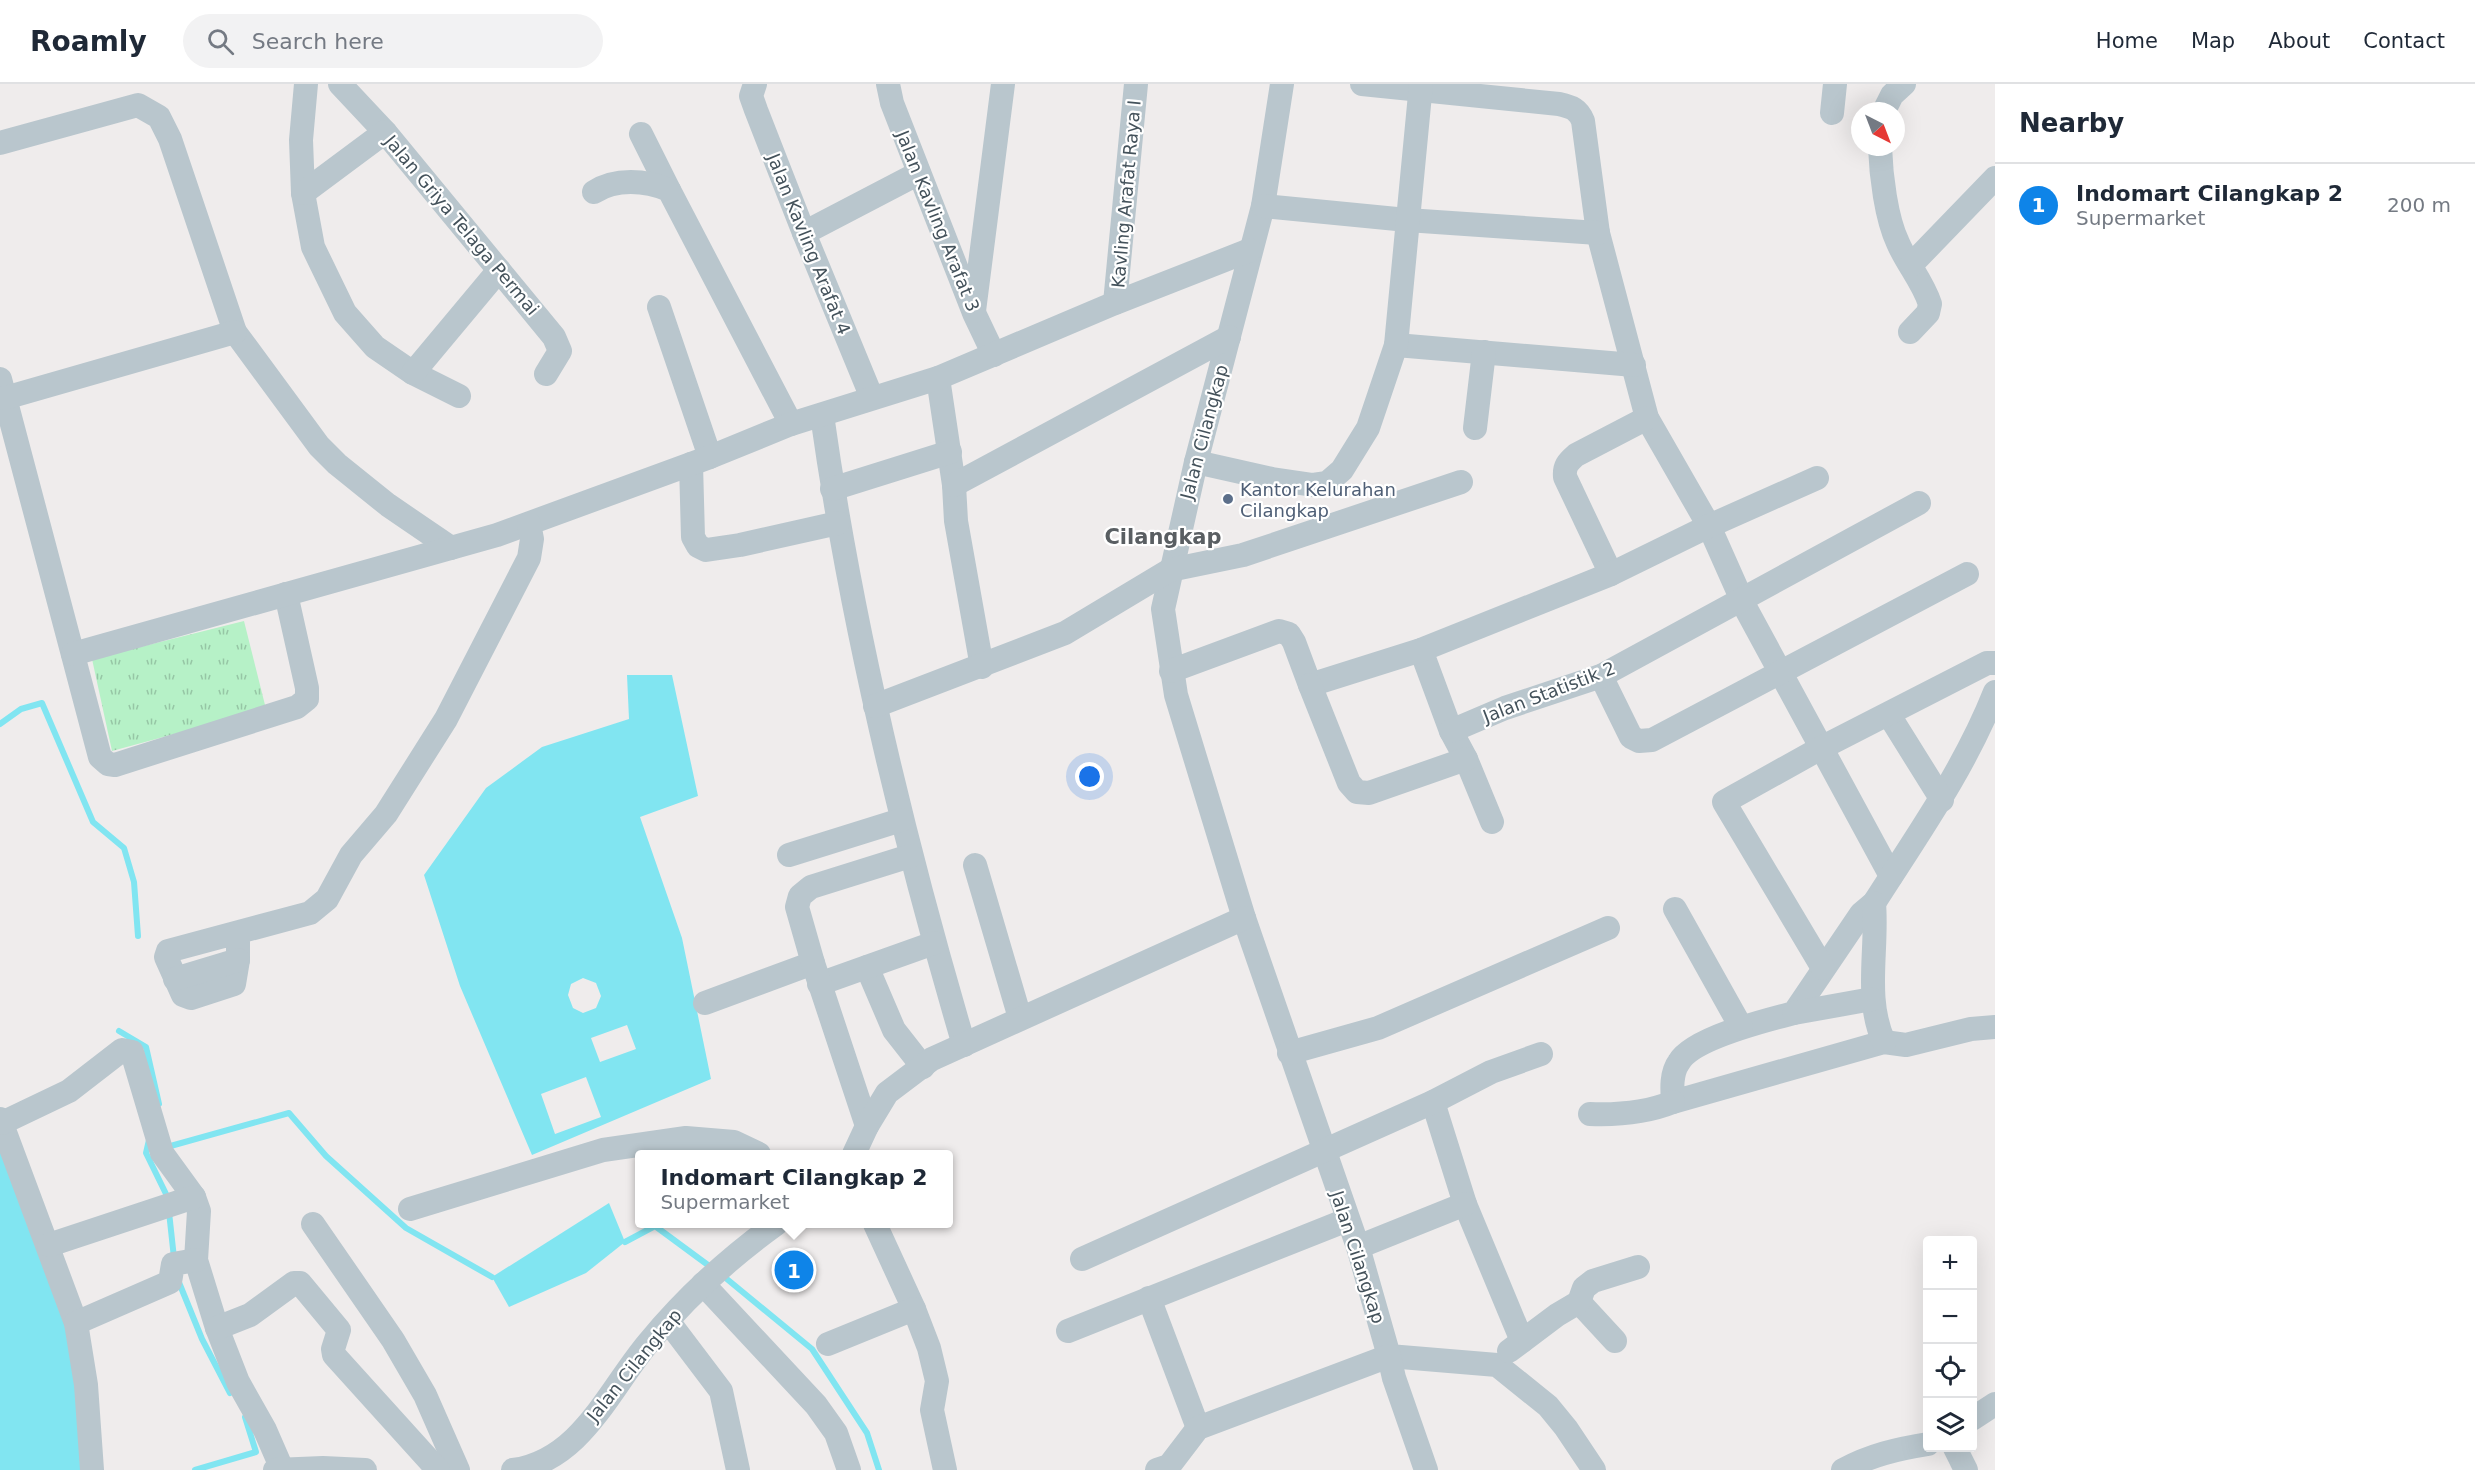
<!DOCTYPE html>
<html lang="en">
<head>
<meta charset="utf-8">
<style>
	body { margin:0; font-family:"DejaVu Sans",sans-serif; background:#f2f2f3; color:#1f2937 }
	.controls { position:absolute; right:18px; bottom:18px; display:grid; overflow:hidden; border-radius:6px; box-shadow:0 6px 24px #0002 }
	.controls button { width:54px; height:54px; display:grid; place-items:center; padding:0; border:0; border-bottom:2px solid #e0e1e3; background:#fff; color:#1f2937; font:30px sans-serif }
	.compass { position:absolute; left:1851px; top:18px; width:54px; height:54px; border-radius:50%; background:#fff; box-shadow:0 6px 24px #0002; rotate:138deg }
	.you { position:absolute; left:1090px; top:693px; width:21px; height:21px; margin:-15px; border:4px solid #fff; border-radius:50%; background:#1a73e8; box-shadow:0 0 0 9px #1a73e833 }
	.badge { display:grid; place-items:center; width:39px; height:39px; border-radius:50%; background:#0e84e8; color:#fff; font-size:20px; font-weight:700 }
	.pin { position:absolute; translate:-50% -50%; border:3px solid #fff; box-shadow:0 2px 6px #0006 }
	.popup { position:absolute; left:635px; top:1066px; width:318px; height:78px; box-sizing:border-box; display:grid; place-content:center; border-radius:6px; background:#fff; filter:drop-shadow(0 2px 4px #0005); font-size:20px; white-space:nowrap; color:#747a83 }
	.popup b { font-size:22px; color:#1f2937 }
	.popup::after { content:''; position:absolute; left:50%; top:100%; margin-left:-12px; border:12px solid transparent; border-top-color:#fff }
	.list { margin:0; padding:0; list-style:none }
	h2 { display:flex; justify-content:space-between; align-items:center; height:78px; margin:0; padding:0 24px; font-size:26px }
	h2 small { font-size:20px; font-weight:400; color:#747a83 }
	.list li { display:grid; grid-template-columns:39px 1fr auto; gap:18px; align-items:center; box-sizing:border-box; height:84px; padding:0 24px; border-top:2px solid #e0e1e3 }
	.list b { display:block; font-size:22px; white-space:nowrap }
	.list p { margin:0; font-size:20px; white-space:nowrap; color:#747a83 }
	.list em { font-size:20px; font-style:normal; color:#747a83 }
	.icon { flex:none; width:33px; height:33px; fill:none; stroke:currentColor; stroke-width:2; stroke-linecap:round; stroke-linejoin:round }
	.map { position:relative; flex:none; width:1995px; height:1386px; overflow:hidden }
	header { display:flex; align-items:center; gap:36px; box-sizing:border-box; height:84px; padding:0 30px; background:#fff; border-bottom:2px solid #e0e1e3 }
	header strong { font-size:28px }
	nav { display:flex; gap:33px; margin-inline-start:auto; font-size:21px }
	.search { width:420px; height:54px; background:#f2f2f3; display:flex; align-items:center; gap:15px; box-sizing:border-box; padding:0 21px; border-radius:33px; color:#747a83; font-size:22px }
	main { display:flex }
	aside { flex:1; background:#fff }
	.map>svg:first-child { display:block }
	.grass { fill:url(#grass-tufts) }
	.water { fill:#81e5f1; fill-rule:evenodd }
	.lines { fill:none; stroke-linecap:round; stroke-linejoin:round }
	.stream { stroke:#81e5f1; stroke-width:6 }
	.minor { stroke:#b9c6cd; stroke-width:24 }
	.service-dot { fill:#5c6f8a; stroke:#fff; stroke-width:2 }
	.labels { text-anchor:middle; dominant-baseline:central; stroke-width:4.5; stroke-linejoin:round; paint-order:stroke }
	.street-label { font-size:18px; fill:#44525b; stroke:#fff }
	.service-label { font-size:18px; fill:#4e5e75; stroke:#fff; text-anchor:start }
	.quarter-label { font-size:21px; font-weight:bold; fill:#595e62; stroke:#fff }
</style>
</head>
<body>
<header>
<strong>Roamly</strong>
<div class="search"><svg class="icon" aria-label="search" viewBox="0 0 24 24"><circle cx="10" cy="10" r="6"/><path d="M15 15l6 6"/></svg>Search here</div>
<nav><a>Home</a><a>Map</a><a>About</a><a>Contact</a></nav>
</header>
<main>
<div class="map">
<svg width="1995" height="1386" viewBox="0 0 1995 1386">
	<defs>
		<pattern id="grass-tufts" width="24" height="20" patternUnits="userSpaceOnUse" patternTransform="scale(1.5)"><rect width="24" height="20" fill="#b6f1c7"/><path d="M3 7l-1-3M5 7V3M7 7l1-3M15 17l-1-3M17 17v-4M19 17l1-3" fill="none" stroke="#96c6a5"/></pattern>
	</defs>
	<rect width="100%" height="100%" fill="#efecec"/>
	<!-- grass -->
	<path class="grass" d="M244 537 266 625 112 667 92 575Z"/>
	<!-- water -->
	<g class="water">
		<path d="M627 591H672L698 712 640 733 682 854 711 995 532 1071 460 902 424 791 486 704 542 663 629 635ZM583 894 596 899 601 912 596 924 583 929 573 924 568 911 571 900ZM627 941 636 965 600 978 591 954ZM586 993 601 1033 555 1050 541 1010Z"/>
		<path d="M0 1064 78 1275 89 1386H0Z"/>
		<path d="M609 1119 625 1158 586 1189 509 1223 492 1193Z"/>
	</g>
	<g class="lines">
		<!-- stream -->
		<g class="stream">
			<path d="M0 640 21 625 42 619 93 738 124 764 134 798 138 852"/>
			<path d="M119 947 146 963 159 1020"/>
			<path d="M149 1056 146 1069 168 1114"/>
			<path d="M167 1063 289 1029 326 1072 406 1144 492 1193"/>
			<path d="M169 1128 174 1174"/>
			<path d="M625 1158 655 1142 712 1184"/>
			<path d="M722 1191 812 1265 867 1349 879 1386"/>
			<path d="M178 1196 202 1255 230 1309"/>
			<path d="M195 1386 256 1368 245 1333"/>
		</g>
		<!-- minor -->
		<g class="minor">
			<path d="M306 0 301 56 303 109 313 163 345 229 375 263 413 289 459 312"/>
			<path d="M340 0 385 48 554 253 560 267 546 290"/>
			<path d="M755 0 751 12 756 26 804 149 872 314"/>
			<path d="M888 0 892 19 974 229 994 271"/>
			<path d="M1282 0 1263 122 1196 378 1163 525 1176 611 1244 834 1358 1163 1389 1272 1497 1281 1548 1322 1566 1344 1594 1386"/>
			<path d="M1362 0 1559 20C1572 23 1578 25 1583 37L1598 149 1647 334 1709 442 1745 523 1891 792"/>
			<path d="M1884 27 1892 11 1904 0"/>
			<path d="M1832 29 1835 0"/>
			<path d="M641 50 669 106"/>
			<path d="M0 59 138 21 159 33 170 55 235 248 319 362 337 380 388 421 451 464"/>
			<path d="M1880 63C1881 91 1886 134 1898 159 1907 180 1923 198 1930 220L1928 229 1910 248"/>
			<path d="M594 108C615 94 646 96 669 106L791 340"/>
			<path d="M303 109 385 48"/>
			<path d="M1263 122 1407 136 1598 149"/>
			<path d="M804 149 919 89"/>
			<path d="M1911 181 1995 94"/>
			<path d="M1115 219 1136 0"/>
			<path d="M659 223 710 373"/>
			<path d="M974 227 1003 0"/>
			<path d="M1396 261 1634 281"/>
			<path d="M413 289 499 186"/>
			<path d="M938 294 954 401 956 437 982 583"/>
			<path d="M0 295 100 673 108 680 115 681 297 623 307 615V604L286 510"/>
			<path d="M5 314 235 248"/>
			<path d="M822 331C852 544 903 754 964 961"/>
			<path d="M1475 344 1484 268"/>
			<path d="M1196 378 1272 395 1313 401 1327 399 1342 386 1368 344 1396 261 1421 0"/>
			<path d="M691 380 693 453 698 462 706 466 740 461 838 439"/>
			<path d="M954 401 1229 253"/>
			<path d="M832 405 950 368"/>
			<path d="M1611 490 1565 393C1564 382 1568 378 1576 371L1647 334"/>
			<path d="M1421 566 1451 647 1466 675 1492 738"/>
			<path d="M73 570 497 451 710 373 791 340 938 294 1115 219 1250 166"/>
			<path d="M1171 587 1279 547 1289 550 1294 558 1310 601 1421 566 1611 490 1709 442 1817 394"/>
			<path d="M1601 592 1631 653 1639 657 1652 656 1967 490"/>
			<path d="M1310 601 1349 699 1357 708 1369 709 1466 675"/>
			<path d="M1995 608C1965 684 1918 750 1874 819L1861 830 1794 929C1767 936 1693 954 1679 978 1671 989 1672 1005 1673 1018L1884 958 1906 961 1971 945 1995 943"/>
			<path d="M875 622 1065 549 1170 486 1243 471 1461 398"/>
			<path d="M1889 631 1942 716"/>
			<path d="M1451 647 1505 624 1601 592 1919 419"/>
			<path d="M789 771 901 736"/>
			<path d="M975 781 1020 934"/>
			<path d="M1874 819C1878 866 1864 914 1884 958"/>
			<path d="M1675 825 1741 943"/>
			<path d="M238 849V876L234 900 191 914 183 911 166 873 168 867 310 829 327 815 351 771 386 730 446 635 529 474 532 455 529 440"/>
			<path d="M867 883 894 946 923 983"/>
			<path d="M1823 884 1724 718 1821 664 1987 579H1995"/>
			<path d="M175 895 238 876"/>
			<path d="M819 900 934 859"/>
			<path d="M705 919 813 879"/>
			<path d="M1794 929 1872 915"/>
			<path d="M1289 969 1378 944 1608 844"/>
			<path d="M1433 1018 1465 1120 1522 1257"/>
			<path d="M1590 1030C1618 1031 1646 1029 1673 1018"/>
			<path d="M0 1035 76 1239 86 1301 92 1386"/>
			<path d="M2 1039 69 1007 122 966 132 968 162 1069 194 1113 199 1127 196 1176 217 1244 238 1298 265 1346 282 1385"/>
			<path d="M867 1042 813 879 797 823 800 812 811 803 910 772"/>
			<path d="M854 1070 867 1042 887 1009 932 975 1244 834"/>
			<path d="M410 1125 603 1066 686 1054 734 1058 759 1070"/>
			<path d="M313 1140 393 1256 425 1311 458 1386"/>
			<path d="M875 1140 914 1225 929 1264 937 1297 932 1326 945 1386"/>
			<path d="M49 1161 194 1113"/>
			<path d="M1358 1163 1465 1120"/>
			<path d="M1082 1175 1433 1018 1491 988 1541 970"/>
			<path d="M703 1200 816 1321 836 1349 849 1386"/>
			<path d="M1149 1214 1198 1344"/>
			<path d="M1579 1218 1615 1257"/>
			<path d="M668 1237 721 1307 738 1386"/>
			<path d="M76 1239 170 1198 173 1180 196 1176"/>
			<path d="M217 1244 250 1231 294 1199H300L339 1246 333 1265 334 1271 438 1386"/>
			<path d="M1068 1247 1347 1136"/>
			<path d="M828 1260 914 1225"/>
			<path d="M1509 1267 1557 1231 1579 1218 1584 1204 1593 1197 1638 1183"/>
			<path d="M1972 1335 1995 1320"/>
			<path d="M1955 1364 1966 1386"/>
			<path d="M275 1386 323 1384 365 1386"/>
			<path d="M513 1386C581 1377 609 1305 649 1258 686 1213 729 1174 776 1140"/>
			<path d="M1157 1386 1169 1382 1198 1344 1389 1272 1394 1294 1426 1386"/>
			<path d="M1843 1386C1871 1371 1897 1365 1928 1360"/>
		</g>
	</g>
	<!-- markers -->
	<circle class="service-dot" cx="1228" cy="415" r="6"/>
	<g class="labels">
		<!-- street labels -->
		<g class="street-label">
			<text transform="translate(1126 110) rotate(-85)">Kavling Arafat Raya I</text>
			<text transform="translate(938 137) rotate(68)">Jalan Kavling Arafat 3</text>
			<text transform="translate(462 141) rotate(50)">Jalan Griya Telaga Permai</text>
			<text transform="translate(809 160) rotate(68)">Jalan Kavling Arafat 4</text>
			<text transform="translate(1204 348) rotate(-75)">Jalan Cilangkap</text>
			<text transform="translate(1549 608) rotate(-21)">Jalan Statistik 2</text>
			<text transform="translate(1358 1173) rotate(72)">Jalan Cilangkap</text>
			<text transform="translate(634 1281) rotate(-51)">Jalan Cilangkap</text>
		</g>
		<!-- service labels -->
		<g class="service-label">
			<text x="1240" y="405">Kantor Kelurahan<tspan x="1240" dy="21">Cilangkap</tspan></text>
		</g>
		<!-- quarter labels -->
		<g class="quarter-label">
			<text x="1163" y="453">Cilangkap</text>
		</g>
	</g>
</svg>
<div class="controls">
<button>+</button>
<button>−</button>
<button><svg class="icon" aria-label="locate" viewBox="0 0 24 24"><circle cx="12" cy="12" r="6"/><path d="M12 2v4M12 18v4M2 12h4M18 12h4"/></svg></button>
<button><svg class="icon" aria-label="layers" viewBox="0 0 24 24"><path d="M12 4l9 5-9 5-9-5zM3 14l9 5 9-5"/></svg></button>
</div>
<svg class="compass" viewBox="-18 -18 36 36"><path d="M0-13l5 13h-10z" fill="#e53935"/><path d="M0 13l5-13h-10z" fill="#747a83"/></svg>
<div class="you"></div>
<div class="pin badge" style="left:794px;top:1186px">1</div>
<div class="popup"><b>Indomart Cilangkap 2</b>Supermarket</div>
</div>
<aside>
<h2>Nearby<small></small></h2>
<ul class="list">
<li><span class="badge">1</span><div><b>Indomart Cilangkap 2</b><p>Supermarket</p></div><em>200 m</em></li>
</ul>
</aside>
</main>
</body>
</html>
